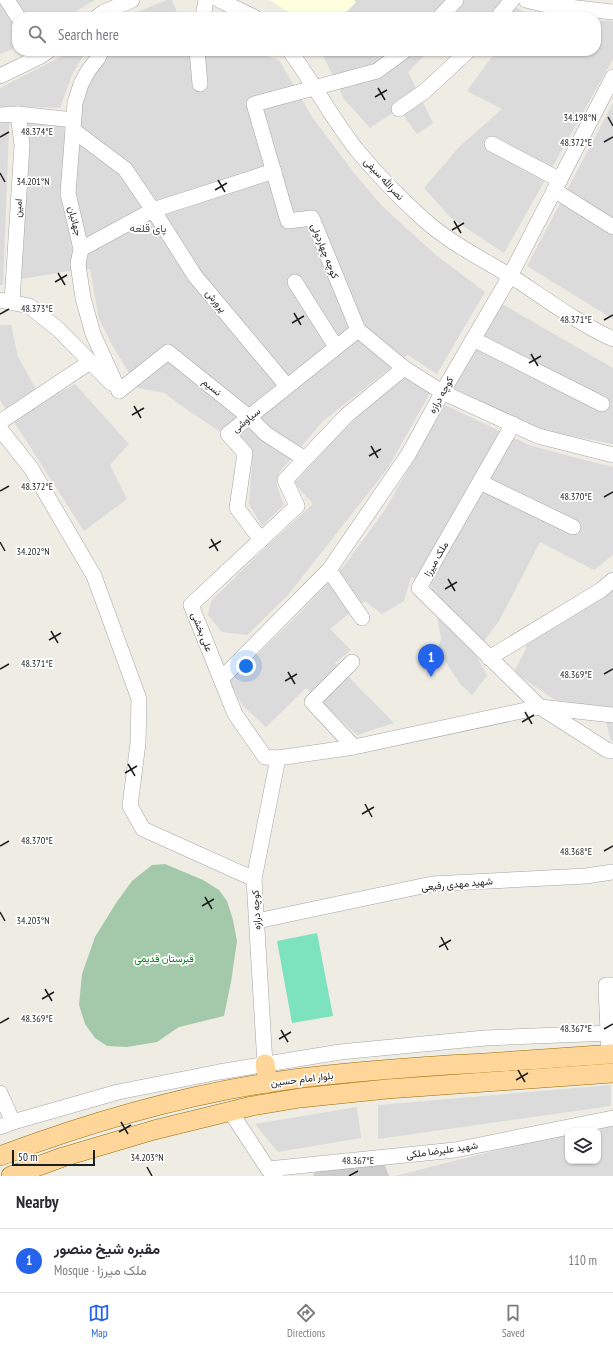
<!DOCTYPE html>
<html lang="en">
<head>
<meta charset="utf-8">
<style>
	body { margin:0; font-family:"PT Sans Narrow",Vazirmatn,sans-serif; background:#f7f7f7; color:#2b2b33 }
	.controls { position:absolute; right:12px; bottom:12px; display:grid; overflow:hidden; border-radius:8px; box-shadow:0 1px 3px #0004 }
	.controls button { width:36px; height:36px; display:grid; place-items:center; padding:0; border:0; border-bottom:1px solid #e1e1e2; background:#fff; color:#2b2b33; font:20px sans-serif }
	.scale { position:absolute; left:12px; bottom:10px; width:83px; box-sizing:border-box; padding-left:4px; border:2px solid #1e1e1e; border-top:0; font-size:11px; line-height:14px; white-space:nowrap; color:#1e1e1e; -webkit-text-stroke:3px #fff; paint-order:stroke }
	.you { position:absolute; left:246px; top:666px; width:14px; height:14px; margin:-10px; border:3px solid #fff; border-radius:50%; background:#1a73e8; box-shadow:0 0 0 6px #1a73e833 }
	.badge { display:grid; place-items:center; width:26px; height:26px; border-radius:50%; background:#2563eb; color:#fff; font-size:13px; font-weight:700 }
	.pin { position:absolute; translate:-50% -33px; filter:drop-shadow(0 1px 2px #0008) }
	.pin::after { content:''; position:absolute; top:21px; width:14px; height:12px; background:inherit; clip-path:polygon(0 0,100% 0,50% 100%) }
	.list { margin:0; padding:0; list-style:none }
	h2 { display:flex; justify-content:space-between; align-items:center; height:52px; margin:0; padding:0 16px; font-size:17px }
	h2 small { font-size:13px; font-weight:400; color:#7c7c81 }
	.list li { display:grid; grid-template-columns:26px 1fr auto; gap:12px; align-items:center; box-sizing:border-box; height:64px; padding:0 16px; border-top:1px solid #e1e1e2 }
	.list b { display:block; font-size:15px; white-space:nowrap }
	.list p { margin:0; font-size:13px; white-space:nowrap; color:#7c7c81 }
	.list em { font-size:13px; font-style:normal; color:#7c7c81 }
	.icon { flex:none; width:22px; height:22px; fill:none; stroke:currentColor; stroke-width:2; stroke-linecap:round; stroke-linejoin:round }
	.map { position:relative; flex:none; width:613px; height:1176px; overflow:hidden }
	.search { position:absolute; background:#fff; box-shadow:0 1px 3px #0004; left:12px; right:12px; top:12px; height:44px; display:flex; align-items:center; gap:10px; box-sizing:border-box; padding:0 14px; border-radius:16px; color:#7c7c81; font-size:15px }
	.sheet { height:116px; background:#fff }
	nav { display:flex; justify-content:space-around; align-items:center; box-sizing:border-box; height:56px; border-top:1px solid #e1e1e2; background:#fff; font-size:11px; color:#7c7c81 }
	nav a { display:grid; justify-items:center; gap:2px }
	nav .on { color:#2563eb }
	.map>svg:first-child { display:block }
	.residential { fill:#dcdbdb }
	.education { fill:#feffdd }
	.religious { fill:#ccc }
	.cemetery { fill:#a3c9aa }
	.pitch { fill:#7de3be }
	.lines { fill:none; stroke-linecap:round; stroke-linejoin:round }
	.minor-casing { stroke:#a5a5a5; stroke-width:16 }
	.major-casing { stroke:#986a00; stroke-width:20 }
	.minor { stroke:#fff; stroke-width:15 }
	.major { stroke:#ffd699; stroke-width:19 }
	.ticks { fill:none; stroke:#1e1e1e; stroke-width:1.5 }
	.labels { text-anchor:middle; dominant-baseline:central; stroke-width:3.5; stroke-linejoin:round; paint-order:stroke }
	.street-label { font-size:10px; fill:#1e1e1e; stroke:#fff }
	.park-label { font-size:10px; fill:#068214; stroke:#fff }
	.neighbourhood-label { font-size:11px; fill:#515151; stroke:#fff }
	.ticks-label { font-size:10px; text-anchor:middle; fill:#1e1e1e; stroke:#fff; stroke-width:3.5; stroke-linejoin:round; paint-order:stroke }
</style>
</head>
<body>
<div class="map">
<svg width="613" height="1176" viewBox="0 0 613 1176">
	<rect width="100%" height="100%" fill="#efece3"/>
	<!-- residential -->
	<g class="residential">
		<path d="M0 0H95L66 17H17V47L0 54Z"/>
		<path d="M167 0H172L179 17H125Z"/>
		<path d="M354 0H503L524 12 544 17H475L469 11 463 17H341L356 2Z"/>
		<path d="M596 20 613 21V59L504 253 451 218 424 188 459 147 502 109 467 91 496 51H596Z"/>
		<path d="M72 51H86L72 75 60 108 10 106 3 285H0V88Z"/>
		<path d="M106 51H251L279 60 312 117 354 173 383 207 436 255 485 292 437 374 408 355 390 368 322 422 279 473 277 486 284 505 262 526 249 504 252 463 219 431 189 411 164 393 138 388 111 343 99 319 90 269 70 271 21 279 26 121 80 126 82 108 87 87Z"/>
		<path d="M321 51H429L408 72 433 123 417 134 399 109 370 128 344 99Z"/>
		<path d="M613 103V319L527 266Z"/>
		<path d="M502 304 613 368V444L541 430 452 387Z"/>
		<path d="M0 325H11L18 357 43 402 75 384 129 444 110 465 127 499 84 531 0 400Z"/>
		<path d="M404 377 430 393 388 468 288 595 247 635 222 632 208 615 211 601 268 545 313 504 294 483 344 429Z"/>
		<path d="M445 405 529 445 573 457 613 467V555L594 570 540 542 499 621 475 653 487 676 472 695 460 684 438 650 441 638 431 585 411 577 404 601 382 614 365 601 330 629 351 650 335 663 394 723 357 735 306 688 266 727 243 706 229 682 295 618 344 566 385 510Z"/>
		<path d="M613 588V741H611L602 707 555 700 514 672 526 649 528 626Z"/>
		<path d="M611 1085V1106L378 1139V1105Z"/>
		<path d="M357 1107 361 1138 278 1152 255 1124Z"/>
		<path d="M613 1122V1176H395L568 1132V1161H598V1131H573Z"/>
	</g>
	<!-- education -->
	<path class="education" d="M270 0H354L356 2 341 17H294L290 13Z"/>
	<!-- religious -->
	<path class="religious" d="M385 1165 389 1176H313L317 1168Z"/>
	<!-- cemetery -->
	<path class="cemetery" d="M165 864 203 880 219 890 227 901 233 920 237 941 231 982 224 1016 179 1027 157 1042 127 1047 107 1046 95 1038 85 1024 79 1005 82 974 95 937 116 903 132 881 152 865Z"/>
	<!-- pitch -->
	<path class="pitch" d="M317 933 333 1016 292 1023 277 941Z"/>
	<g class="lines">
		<!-- minor casing -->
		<g class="minor-casing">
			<g id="minor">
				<path d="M7 0 18 17"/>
				<path d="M219 0 254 17"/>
				<path d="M526 0 542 4 613 12"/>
				<path d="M97 17 104 12 132 0"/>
				<path d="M203 17 206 0"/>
				<path d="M440 17 456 0"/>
				<path d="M498 17 512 0"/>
				<path d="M101 51 98 58 88 71 81 84 75 103 68 193 81 249 78 264 83 298 93 334 119 391"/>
				<path d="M197 51 200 84"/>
				<path d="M290 51C313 83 332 118 356 149 376 173 398 196 421 217 450 244 487 261 520 282 550 302 580 324 613 339"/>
				<path d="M404 51 377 71 254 104 288 221 312 218 358 330 404 368 442 392 538 436 613 455"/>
				<path d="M0 76 41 56 48 51"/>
				<path d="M399 109 425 91 468 51"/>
				<path d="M0 115 18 114 74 120"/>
				<path d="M73 130 125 169 157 216 195 276 287 386"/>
				<path d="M492 144 560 180"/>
				<path d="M554 190 613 227"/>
				<path d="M81 249 153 210 274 171"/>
				<path d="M295 282 336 347"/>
				<path d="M0 300 29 306 58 329 111 383"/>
				<path d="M12 302 22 145 18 114"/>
				<path d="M473 339 602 404"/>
				<path d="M404 368 347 415 285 480 297 506 191 605 235 714 265 757 278 758 354 747 540 707 613 715"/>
				<path d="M119 391 168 352 249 417 266 434 305 459"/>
				<path d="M0 422 90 362"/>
				<path d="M513 424 419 588 540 707 607 750 613 751"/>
				<path d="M0 429 31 468 94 576 139 699 138 743 130 806 143 829 254 879"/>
				<path d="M480 482 573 527"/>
				<path d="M261 540 237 508 245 453 228 434 358 330"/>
				<path d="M329 570 362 618"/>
				<path d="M489 658 601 590 613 580"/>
				<path d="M352 662 312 702 354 747"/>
				<path d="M221 679 329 570 408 455 446 386 510 276 613 77"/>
				<path d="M257 921 432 884 586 876 613 872"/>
				<path d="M609 1055 606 985H613"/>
				<path d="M265 1064 254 879 278 758"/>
				<path d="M0 1093 13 1122"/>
				<path d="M230 1111 268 1169 276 1175"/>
				<path d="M0 1127 13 1122 118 1092 219 1072 340 1052 485 1038 613 1033"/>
				<path d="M268 1169 455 1150 613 1118"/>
			</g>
		</g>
		<!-- major casing -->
		<g class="major-casing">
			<g id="major">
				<path d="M265 1064 268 1083"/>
				<path d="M0 1156C93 1121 195 1092 294 1079 345 1072 396 1069 447 1065 502 1062 558 1058 613 1054"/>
				<path d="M11 1176 63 1157 154 1130 252 1106 300 1098 387 1089 613 1073"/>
			</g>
		</g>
		<!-- minor -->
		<use href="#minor" class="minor"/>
		<!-- major -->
		<use href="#major" class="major"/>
	</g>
	<!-- ticks -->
	<path class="ticks" d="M378 88 385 100M375 97 387 90M608 117 613 126M0 137 9 132M604 142 613 137M0 173 5 182M218 180 225 192M215 190 227 183M454 221 461 233M452 230 464 223M58 273 65 285M55 282 67 275M294 313 301 325M0 314 9 309M604 320 613 315M292 323 304 316M531 354 538 366M529 363 541 356M134 406 141 418M132 415 144 408M371 446 378 458M369 456 381 449M0 491 9 486M604 497 613 492M211 539 218 551M0 542 5 551M209 548 221 541M448 579 455 591M445 589 457 582M51 631 58 643M49 640 61 633M0 669 9 664M288 672 295 684M604 674 613 669M285 681 297 674M525 712 532 724M522 722 534 715M128 764 135 776M125 773 137 766M365 804 372 817M362 814 374 807M0 846 9 841M604 851 613 846M205 897 212 909M202 906 214 899M0 912 5 921M441 937 448 950M439 947 451 940M45 989 52 1001M42 999 54 992M0 1023 9 1018M604 1029 613 1024M281 1030 288 1042M279 1039 291 1032M518 1070 525 1082M516 1080 528 1073M121 1122 128 1134M119 1132 131 1125M147 1167 152 1176M349 1176 358 1171"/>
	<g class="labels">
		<!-- street labels -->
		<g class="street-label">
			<text transform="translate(384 179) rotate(47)">نصرالله سیفی</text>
			<text transform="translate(18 208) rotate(-86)">امین</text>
			<text transform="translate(75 221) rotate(76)">جهانیان</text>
			<text transform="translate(325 251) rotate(68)">کوچه چهاردولی</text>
			<text transform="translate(216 301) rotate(50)">پرورش</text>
			<text transform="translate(212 387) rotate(39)">نسیم</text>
			<text transform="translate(441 395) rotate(-61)">کوچه درازه</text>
			<text transform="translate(246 420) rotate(-39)">سیاوشی</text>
			<text transform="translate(436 559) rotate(-60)">ملک میرزا</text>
			<text transform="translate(202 632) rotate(68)">علی بخشی</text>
			<text transform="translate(457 884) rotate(-5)">شهید مهدی رفیعی</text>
			<text transform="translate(256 910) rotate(-93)">کوچه درازه</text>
			<text transform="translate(302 1079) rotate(-7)">بلوار امام حسین</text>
			<text transform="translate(442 1150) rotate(-8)">شهید علیرضا ملکی</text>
		</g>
		<!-- park labels -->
		<g class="park-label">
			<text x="164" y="958">قبرستان قدیمی</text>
		</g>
		<!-- neighbourhood labels -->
		<g class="neighbourhood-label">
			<text x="148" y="228">پای قلعه</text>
		</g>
	</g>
	<g class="ticks-label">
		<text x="580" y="121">34.198°N</text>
		<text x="37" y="135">48.374°E</text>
		<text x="576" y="146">48.372°E</text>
		<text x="33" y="185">34.201°N</text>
		<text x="37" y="312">48.373°E</text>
		<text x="576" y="323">48.371°E</text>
		<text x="37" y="490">48.372°E</text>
		<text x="576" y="500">48.370°E</text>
		<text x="33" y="555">34.202°N</text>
		<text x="37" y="667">48.371°E</text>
		<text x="576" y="678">48.369°E</text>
		<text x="37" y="844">48.370°E</text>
		<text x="576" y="855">48.368°E</text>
		<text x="33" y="924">34.203°N</text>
		<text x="37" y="1022">48.369°E</text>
		<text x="576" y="1032">48.367°E</text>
		<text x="147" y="1161">34.203°N</text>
		<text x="358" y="1164">48.367°E</text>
	</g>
</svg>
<div class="controls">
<button><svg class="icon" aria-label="layers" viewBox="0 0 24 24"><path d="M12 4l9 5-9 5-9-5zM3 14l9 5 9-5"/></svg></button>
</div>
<div class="scale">50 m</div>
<div class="you"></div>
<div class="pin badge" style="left:431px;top:677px">1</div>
<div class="search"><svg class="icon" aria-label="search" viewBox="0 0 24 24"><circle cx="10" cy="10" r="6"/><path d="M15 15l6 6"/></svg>Search here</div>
</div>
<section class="sheet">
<h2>Nearby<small></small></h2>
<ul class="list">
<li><span class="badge">1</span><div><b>مقبره شیخ منصور</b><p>Mosque · ملک میرزا</p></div><em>110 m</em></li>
</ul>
</section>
<nav>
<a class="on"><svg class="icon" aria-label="map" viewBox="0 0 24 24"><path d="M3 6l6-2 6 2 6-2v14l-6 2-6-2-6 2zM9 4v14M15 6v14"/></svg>Map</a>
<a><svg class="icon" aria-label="directions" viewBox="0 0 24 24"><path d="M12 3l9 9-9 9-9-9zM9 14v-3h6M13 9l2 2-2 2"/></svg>Directions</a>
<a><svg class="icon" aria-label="saved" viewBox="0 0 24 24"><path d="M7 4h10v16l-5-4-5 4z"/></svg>Saved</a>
</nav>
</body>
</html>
